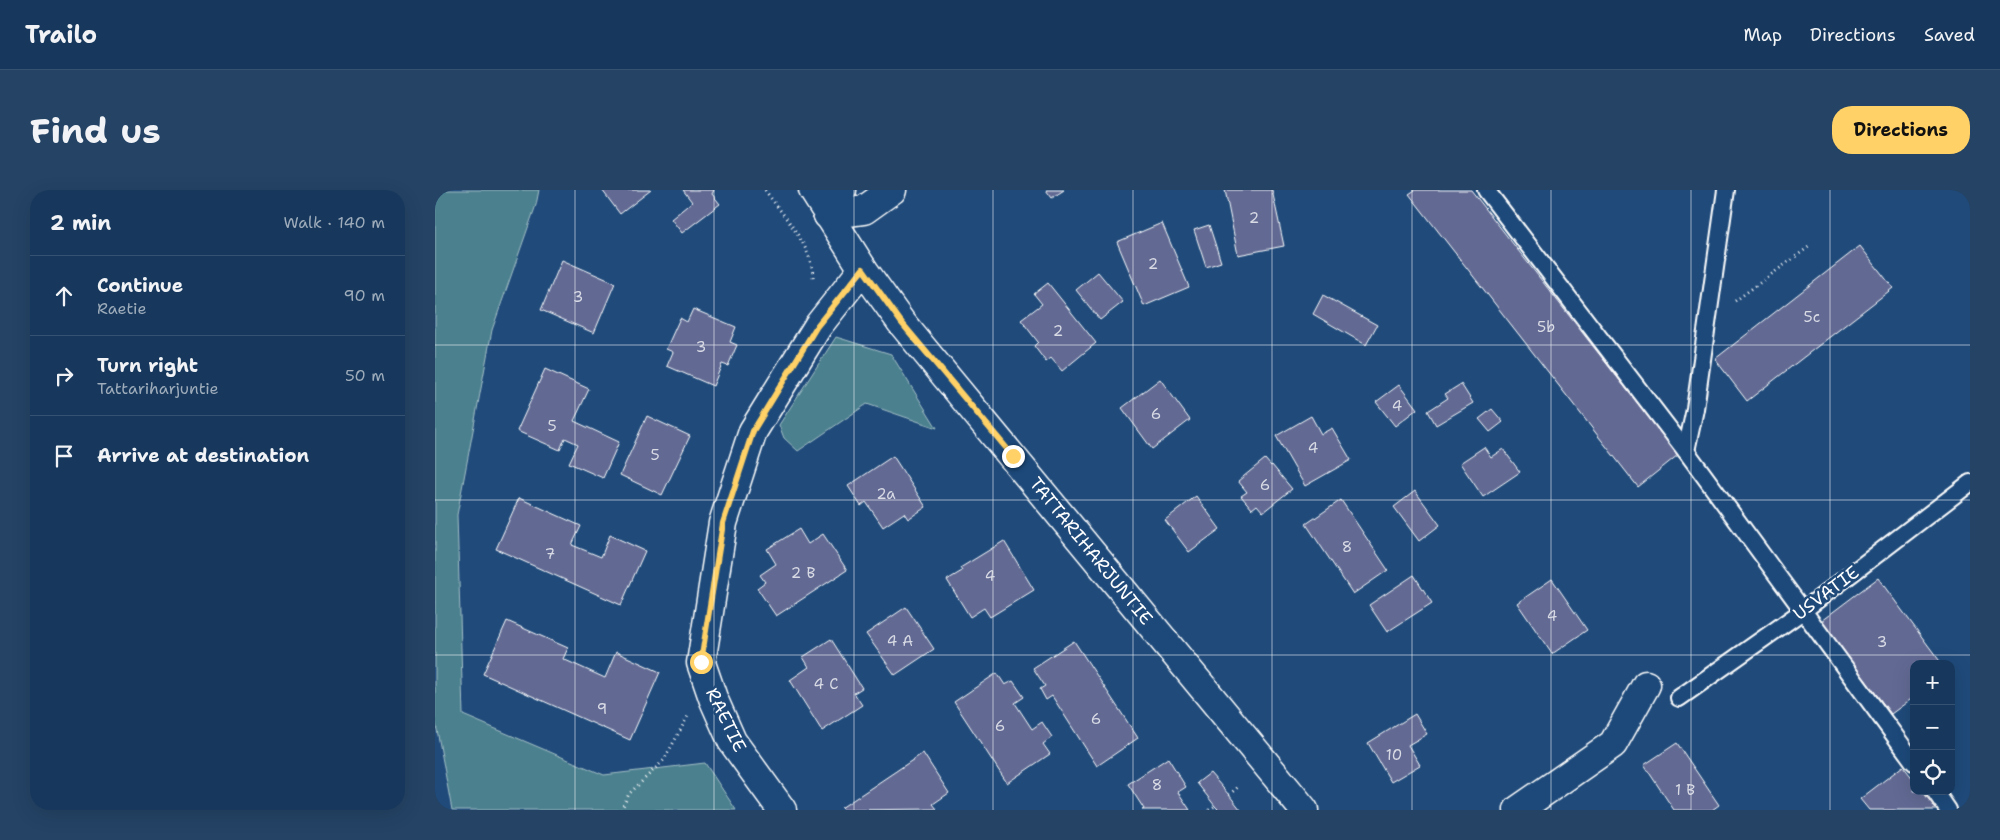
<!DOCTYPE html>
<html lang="en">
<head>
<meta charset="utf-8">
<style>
	body { margin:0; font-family:"Shantell Sans",sans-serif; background:#244365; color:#f1f3f6 }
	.controls { position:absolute; right:15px; bottom:15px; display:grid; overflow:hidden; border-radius:10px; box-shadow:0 5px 20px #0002 }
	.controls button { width:45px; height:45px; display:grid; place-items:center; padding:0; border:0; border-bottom:1px solid #365272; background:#17385c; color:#f1f3f6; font:25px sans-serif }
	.stop { position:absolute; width:15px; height:15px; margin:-11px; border:4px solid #ffd166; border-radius:50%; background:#fff }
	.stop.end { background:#ffd166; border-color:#fff; box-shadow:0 1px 5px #0008 }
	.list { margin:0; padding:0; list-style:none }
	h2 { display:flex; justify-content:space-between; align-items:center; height:65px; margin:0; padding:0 20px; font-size:21px }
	h2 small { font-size:16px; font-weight:400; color:#9eacbb }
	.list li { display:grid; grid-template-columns:32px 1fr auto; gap:15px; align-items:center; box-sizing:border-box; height:80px; padding:0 20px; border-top:1px solid #365272 }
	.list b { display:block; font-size:19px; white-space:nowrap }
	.list p { margin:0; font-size:16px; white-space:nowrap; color:#9eacbb }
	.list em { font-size:16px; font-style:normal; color:#9eacbb }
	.icon { flex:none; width:28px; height:28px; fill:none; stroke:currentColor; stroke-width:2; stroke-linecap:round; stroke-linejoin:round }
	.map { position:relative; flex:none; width:1535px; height:620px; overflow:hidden; border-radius:20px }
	header { display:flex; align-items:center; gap:30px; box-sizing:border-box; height:70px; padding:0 25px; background:#17385c; border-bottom:1px solid #365272 }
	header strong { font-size:24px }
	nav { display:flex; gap:28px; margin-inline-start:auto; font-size:18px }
	.intro { display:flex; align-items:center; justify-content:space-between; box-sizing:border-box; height:120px; padding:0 30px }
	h1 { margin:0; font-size:35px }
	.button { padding:12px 22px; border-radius:20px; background:#ffd166; color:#111; font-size:18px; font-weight:700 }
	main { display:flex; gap:30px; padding:0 30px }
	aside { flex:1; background:#17385c; border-radius:20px; box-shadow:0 5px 20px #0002 }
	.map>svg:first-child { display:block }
	.green { fill:#4b808e; stroke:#a5c0c6 }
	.building { fill:#626b94; stroke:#fff }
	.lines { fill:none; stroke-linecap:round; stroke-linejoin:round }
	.service-casing { stroke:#fff; stroke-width:20 }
	.minor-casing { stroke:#fff; stroke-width:31 }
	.primary-casing { stroke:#fff; stroke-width:31 }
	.path { stroke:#fff; stroke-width:3; stroke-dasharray:1 4; stroke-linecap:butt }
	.service { stroke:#1f4a7a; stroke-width:16 }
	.minor { stroke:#1f4a7a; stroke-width:28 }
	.primary { stroke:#1f4a7a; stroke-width:28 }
	.route { stroke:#ffd166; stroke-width:6 }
	.grid { fill:none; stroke:#fff; stroke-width:1; stroke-opacity:0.55 }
	.labels { text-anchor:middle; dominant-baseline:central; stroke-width:5; stroke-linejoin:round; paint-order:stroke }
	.number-label { font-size:15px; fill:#d8dae4 }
	.street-label { font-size:18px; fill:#fff; stroke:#1f4a7a }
</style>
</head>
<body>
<header>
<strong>Trailo</strong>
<nav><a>Map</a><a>Directions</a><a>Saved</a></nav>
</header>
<div class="intro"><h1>Find us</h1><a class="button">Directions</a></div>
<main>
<aside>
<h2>2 min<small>Walk · 140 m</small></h2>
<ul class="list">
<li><svg class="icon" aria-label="ahead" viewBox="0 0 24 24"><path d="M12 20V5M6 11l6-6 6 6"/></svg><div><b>Continue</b><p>Raetie</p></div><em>90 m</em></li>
<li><svg class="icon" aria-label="right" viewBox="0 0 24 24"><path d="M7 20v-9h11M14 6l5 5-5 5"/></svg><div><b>Turn right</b><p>Tattariharjuntie</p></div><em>50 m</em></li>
<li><svg class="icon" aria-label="arrive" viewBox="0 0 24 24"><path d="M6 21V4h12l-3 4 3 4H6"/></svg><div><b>Arrive at destination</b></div></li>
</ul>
</aside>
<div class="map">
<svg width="1535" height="620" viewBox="0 0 1535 620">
	<rect width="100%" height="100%" fill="#1f4a7a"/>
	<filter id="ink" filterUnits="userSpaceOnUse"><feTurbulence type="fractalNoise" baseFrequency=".02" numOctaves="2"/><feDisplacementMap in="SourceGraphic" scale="10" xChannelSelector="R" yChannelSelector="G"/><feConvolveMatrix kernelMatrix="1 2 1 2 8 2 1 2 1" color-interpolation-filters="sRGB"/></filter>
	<g filter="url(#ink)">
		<!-- green -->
		<g class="green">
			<path d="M0 0H104L101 15 57 140 22 325 28 525 169 585 270 573 301 620H17L0 529Z"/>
			<path d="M401 147 456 164 502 238 432 214 363 261 349 248 344 235Z"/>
		</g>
		<!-- building -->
		<g class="building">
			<path d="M167 0H216L185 24Z"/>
			<path d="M248 0H279L277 4 285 14 247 43 236 29 257 12Z"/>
			<path d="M611 0H629L617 8Z"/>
			<path d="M790 0H837L849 56 803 65Z"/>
			<path d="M980 0H1036L1243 265 1203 297 974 4Z"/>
			<path d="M727 33 754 97 709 116 682 52Z"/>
			<path d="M774 35 786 72 771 77 759 40Z"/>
			<path d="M1425 56 1458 98 1312 211 1280 169Z"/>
			<path d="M127 70 180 93 159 143 106 120Z"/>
			<path d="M663 82 688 112 665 130 641 100Z"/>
			<path d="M613 93 661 153 627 181 616 168 611 172 599 156 603 152 586 130 607 114 599 104Z"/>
			<path d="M888 105 942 135 931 155 878 124Z"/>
			<path d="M258 119 301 137 295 152 302 155 293 176 287 174 278 196 232 176 238 162 231 159 245 128 252 132Z"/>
			<path d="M110 179 154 199 139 231 184 252 168 288 134 273 143 254 130 248 125 260 82 241Z"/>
			<path d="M725 189 755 230 717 259 687 218Z"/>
			<path d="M1026 194 1038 213 1001 235 993 221 1013 208 1010 204Z"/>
			<path d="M964 195 982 219 960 236 941 212Z"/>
			<path d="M1057 219 1068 232 1055 242 1044 229Z"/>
			<path d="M212 226 255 246 227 305 185 285Z"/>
			<path d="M876 226 886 244 897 238 916 270 870 296 841 246Z"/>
			<path d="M1049 257 1056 267 1068 259 1085 282 1048 307 1025 273Z"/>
			<path d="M458 266 491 317 473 329 469 323 448 337 431 312 426 316 413 296Z"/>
			<path d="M830 269 836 276 837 275 857 299 828 322 822 315 817 319 806 306 812 302 803 291Z"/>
			<path d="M980 301 1005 335 984 351 959 317Z"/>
			<path d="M761 306 785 339 754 362 730 330Z"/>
			<path d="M84 308 146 336 137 355 166 367 175 345 210 361 186 415 61 359Z"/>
			<path d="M906 310 953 380 918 404 871 334Z"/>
			<path d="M364 339 373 354 388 344 412 380 341 426 322 398 330 392 325 385 341 374 332 359Z"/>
			<path d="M569 351 599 400 555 427 549 418 535 427 512 390 527 381 525 378Z"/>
			<path d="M979 385 997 413 952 442 934 415Z"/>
			<path d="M1443 388 1507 474H1479V507L1456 524 1386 431Z"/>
			<path d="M1117 389 1152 440 1117 464 1082 413Z"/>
			<path d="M471 417 499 459 460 485 431 444Z"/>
			<path d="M72 431 133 458 128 469 170 488 181 462 225 482 195 550 48 484Z"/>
			<path d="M396 449 427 498 419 503 427 515 387 541 355 490 374 477 368 467Z"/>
			<path d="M639 451 703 548 662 576 617 506 611 510 605 499 610 496 598 478Z"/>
			<path d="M562 483 570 495 578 491 589 507 580 513 597 539 607 532 617 547 608 554 615 564 572 593 519 512Z"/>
			<path d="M980 524 992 544 973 555 985 575 956 592 933 553Z"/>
			<path d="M1242 553 1284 615 1277 620H1239L1209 575Z"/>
			<path d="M488 563 514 603 498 614 502 619 408 620 406 618Z"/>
			<path d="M733 568 751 597 743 602 755 620H707L709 619 693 594Z"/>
			<path d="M1468 576 1479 590V601H1487L1502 620H1434L1425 609Z"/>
			<path d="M775 583 794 605 806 620H784L780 616 762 593Z"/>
		</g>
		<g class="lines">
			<!-- service casing -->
			<g class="service-casing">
				<g id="service">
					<path d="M1051 0 1251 261 1479 572"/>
					<path d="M1251 261 1260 219 1291 0"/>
					<path d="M1244 508 1369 420 1535 293"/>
					<path d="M1500 601 1513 620"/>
				</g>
			</g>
			<!-- minor casing -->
			<g class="minor-casing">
				<g id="minor">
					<path d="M393 25 429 20 457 0"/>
					<path d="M393 25 407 0"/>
					<path d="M347 620 297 551 278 508 266 473 288 333 318 241 383 136 428 79"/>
					<path d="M1083 620 1178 554 1211 495"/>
				</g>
			</g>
			<!-- primary casing -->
			<g class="primary-casing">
				<path id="primary" d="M378 0 428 79 466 132 869 620"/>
			</g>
			<!-- path -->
			<g class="path">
				<path d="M330 0C348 26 380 58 378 91"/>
				<path d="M1300 111 1375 56"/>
				<path d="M794 605 804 596"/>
				<path d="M186 620 194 604 229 570 253 526"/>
				<path d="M774 620 780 616"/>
			</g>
			<!-- service -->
			<use href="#service" class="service"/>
			<!-- minor -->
			<use href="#minor" class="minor"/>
			<!-- primary -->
			<use href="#primary" class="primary"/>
		</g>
	</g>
	<g class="lines" filter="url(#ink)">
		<!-- route -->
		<path class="route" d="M266 472 288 333 318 241 382 136 428 79 466 132 578 266"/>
	</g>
	<!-- grid -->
	<path class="grid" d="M140 0V620M279 0V620M419 0V620M558 0V620M698 0V620M837 0V620M977 0V620M1116 0V620M1256 0V620M1395 0V620M0 155H1535M0 310H1535M0 465H1535"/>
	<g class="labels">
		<!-- number labels -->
		<g class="number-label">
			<text x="819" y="28">2</text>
			<text x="718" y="74">2</text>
			<text x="143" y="107">3</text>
			<text x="1377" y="127">5c</text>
			<text x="1111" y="137">5b</text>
			<text x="623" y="141">2</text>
			<text x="266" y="157">3</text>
			<text x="962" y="216">4</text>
			<text x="721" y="224">6</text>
			<text x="117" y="236">5</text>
			<text x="878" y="258">4</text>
			<text x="220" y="265">5</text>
			<text x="830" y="295">6</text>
			<text x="451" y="304">2a</text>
			<text x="912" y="357">8</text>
			<text x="115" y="364">7</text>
			<text x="368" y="383">2 B</text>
			<text x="555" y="386">4</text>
			<text x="1117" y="426">4</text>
			<text x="465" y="451">4 A</text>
			<text x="1447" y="452">3</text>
			<text x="391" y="494">4 C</text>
			<text x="167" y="519">9</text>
			<text x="661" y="529">6</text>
			<text x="565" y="536">6</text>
			<text x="959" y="565">10</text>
			<text x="722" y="595">8</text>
			<text x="1250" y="600">1 B</text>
		</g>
		<!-- street labels -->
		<g class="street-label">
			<text transform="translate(656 361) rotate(51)">TATTARIHARJUNTIE</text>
			<text transform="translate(1391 403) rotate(-37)">USVATIE</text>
			<text transform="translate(291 530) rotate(64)">RAETIE</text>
		</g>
	</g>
</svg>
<div class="controls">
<button>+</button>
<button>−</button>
<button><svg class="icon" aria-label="locate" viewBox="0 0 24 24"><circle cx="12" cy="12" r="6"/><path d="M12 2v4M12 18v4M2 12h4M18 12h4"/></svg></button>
</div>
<div class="stop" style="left:266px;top:472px"></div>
<div class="stop end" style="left:578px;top:266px"></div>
</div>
</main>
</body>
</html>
